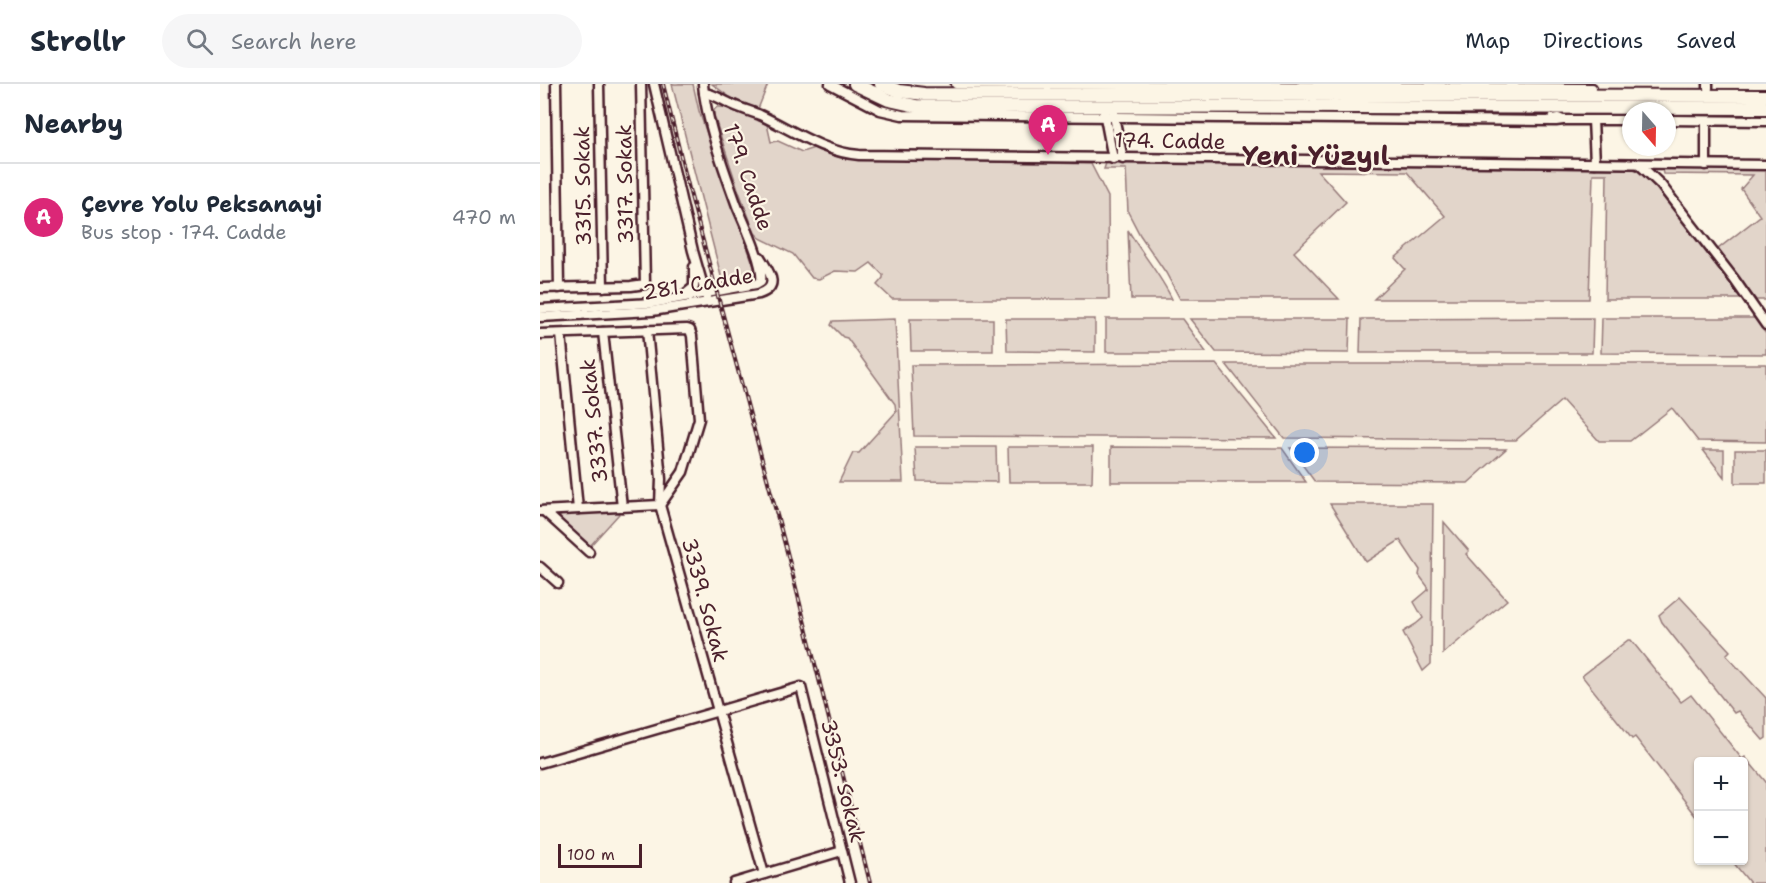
<!DOCTYPE html>
<html lang="en">
<head>
<meta charset="utf-8">
<style>
	body { margin:0; font-family:"Shantell Sans",sans-serif; background:#f6f6f7; color:#1f2937 }
	.controls { position:absolute; right:18px; bottom:18px; display:grid; overflow:hidden; border-radius:6px; box-shadow:0 2px 4px #0004 }
	.controls button { width:54px; height:54px; display:grid; place-items:center; padding:0; border:0; border-bottom:2px solid #e0e1e3; background:#fff; color:#1f2937; font:30px sans-serif }
	.compass { position:absolute; left:1082px; top:18px; width:54px; height:54px; border-radius:50%; background:#fff; box-shadow:0 2px 4px #0004; rotate:160deg }
	.scale { position:absolute; left:18px; bottom:15px; width:84px; box-sizing:border-box; padding-left:6px; border:3px solid #4a1f2b; border-top:0; font-size:16px; line-height:21px; white-space:nowrap; color:#4a1f2b; -webkit-text-stroke:4px #fcf5e5; paint-order:stroke }
	.you { position:absolute; left:765px; top:369px; width:21px; height:21px; margin:-15px; border:4px solid #fff; border-radius:50%; background:#1a73e8; box-shadow:0 0 0 9px #1a73e833 }
	.badge { display:grid; place-items:center; width:39px; height:39px; border-radius:50%; background:#db2777; color:#fff; font-size:20px; font-weight:700 }
	.pin { position:absolute; translate:-50% -50px; filter:drop-shadow(0 2px 3px #0008) }
	.pin::after { content:''; position:absolute; top:32px; width:21px; height:18px; background:inherit; clip-path:polygon(0 0,100% 0,50% 100%) }
	.list { margin:0; padding:0; list-style:none }
	h2 { display:flex; justify-content:space-between; align-items:center; height:78px; margin:0; padding:0 24px; font-size:26px }
	h2 small { font-size:20px; font-weight:400; color:#747a83 }
	.list li { display:grid; grid-template-columns:39px 1fr auto; gap:18px; align-items:center; box-sizing:border-box; height:108px; padding:0 24px; border-top:2px solid #e0e1e3 }
	.list b { display:block; font-size:22px; white-space:nowrap }
	.list p { margin:0; font-size:20px; white-space:nowrap; color:#747a83 }
	.list em { font-size:20px; font-style:normal; color:#747a83 }
	.icon { flex:none; width:33px; height:33px; fill:none; stroke:currentColor; stroke-width:2; stroke-linecap:round; stroke-linejoin:round }
	.map { position:relative; flex:none; width:1226px; height:799px; overflow:hidden }
	header { display:flex; align-items:center; gap:36px; box-sizing:border-box; height:84px; padding:0 30px; background:#fff; border-bottom:2px solid #e0e1e3 }
	header strong { font-size:28px }
	nav { display:flex; gap:33px; margin-inline-start:auto; font-size:21px }
	.search { width:420px; height:54px; background:#f6f6f7; display:flex; align-items:center; gap:15px; box-sizing:border-box; padding:0 21px; border-radius:33px; color:#747a83; font-size:22px }
	main { display:flex }
	aside { flex:1; background:#fff }
	.map>svg:first-child { display:block }
	.green { fill:#e2d5ca; stroke:#967a7a; stroke-width:1.5 }
	.lines { fill:none; stroke-linecap:round; stroke-linejoin:round }
	.minor-casing { stroke:#4a1f2b; stroke-width:13 }
	.highway-casing { stroke:#4a1f2b; stroke-width:16 }
	.minor { stroke:#fcf5e5; stroke-width:8 }
	.highway { stroke:#fcf5e5; stroke-width:12 }
	.rail-casing { stroke:#4a1f2b; stroke-width:4 }
	.rail { stroke:#fcf5e5; stroke-width:1.5; stroke-dasharray:4.5; stroke-linecap:butt }
	.labels { text-anchor:middle; dominant-baseline:central; stroke-width:4.5; stroke-linejoin:round; paint-order:stroke }
	.street-label { font-size:21px; fill:#4a1f2b; stroke:#fcf5e5 }
	.district-label { font-size:27px; font-weight:bold; fill:#4a1f2b; stroke:#fcf5e5 }
</style>
</head>
<body>
<header>
<strong>Strollr</strong>
<div class="search"><svg class="icon" aria-label="search" viewBox="0 0 24 24"><circle cx="10" cy="10" r="6"/><path d="M15 15l6 6"/></svg>Search here</div>
<nav><a>Map</a><a>Directions</a><a>Saved</a></nav>
</header>
<main>
<aside>
<h2>Nearby<small></small></h2>
<ul class="list">
<li><span class="badge">A</span><div><b>Çevre Yolu Peksanayi</b><p>Bus stop · 174. Cadde</p></div><em>470 m</em></li>
</ul>
</aside>
<div class="map">
<svg width="1226" height="799" viewBox="0 0 1226 799">
	<rect width="100%" height="100%" fill="#fcf5e5"/>
	<filter id="ink" filterUnits="userSpaceOnUse"><feTurbulence type="fractalNoise" baseFrequency=".0167" numOctaves="2"/><feDisplacementMap in="SourceGraphic" scale="12" xChannelSelector="R" yChannelSelector="G"/><feConvolveMatrix kernelMatrix="1 2 1 2 8 2 1 2 1" color-interpolation-filters="sRGB"/></filter>
	<g filter="url(#ink)">
		<!-- green -->
		<g class="green">
			<path d="M132 0H153L159 27 216 188 212 195 183 200Z"/>
			<path d="M172 0H228L218 25 191 14Z"/>
			<path d="M177 23C193 22 212 33 227 40L231 58 238 57 262 68 274 64 301 74 551 80 568 113 569 215H352L337 201 343 194V191L331 179 318 188 295 187 279 195 272 194 253 170 220 154 215 149 198 105 174 32V26Z"/>
			<path d="M579 27 1091 29V32L579 30Z"/>
			<path d="M1127 29 1226 30V33L1127 32Z"/>
			<path d="M566 79 1094 85 1103 90 1116 104 1202 215H1065L1067 90H1053L1049 215H834L865 185 855 174 905 132 867 88 778 87 806 118 754 168 799 215H640L626 189 600 151 588 128 586 85H564Z"/>
			<path d="M1124 84 1226 85V216H1216L1178 165 1220 132 1201 105 1213 91 1123 90 1122 86Z"/>
			<path d="M588 146C602 170 620 190 632 215H591Z"/>
			<path d="M1053 234 1052 269H820L821 235Z"/>
			<path d="M1062 234H1215L1226 250V270L1061 269Z"/>
			<path d="M355 235 363 398H299L313 369H319L356 328 355 320 307 254 303 253 291 241 293 237Z"/>
			<path d="M370 235H453V267H371Z"/>
			<path d="M466 235H555V268L467 267Z"/>
			<path d="M566 235H642L666 268H566Z"/>
			<path d="M650 235H810L809 269 676 268Z"/>
			<path d="M676 280 736 354 374 352 371 281Z"/>
			<path d="M686 280H1226V358L1158 357 1132 324 1090 357H1059L1022 316 976 356 744 354Z"/>
			<path d="M375 363H456L457 398 377 397Z"/>
			<path d="M468 363H553L552 398H469Z"/>
			<path d="M571 363 742 364 766 398H571Z"/>
			<path d="M750 364 966 365 928 399 775 398Z"/>
			<path d="M1163 366H1184V393Z"/>
			<rect x="1195" y="366" width="31" height="33"/>
			<path d="M790 420H893L891 580 883 587 863 548 876 540 883 534 874 518 888 506V503L879 491 880 486 860 456 826 478Z"/>
			<path d="M77 427 79 430 50 462 19 434 21 431Z"/>
			<path d="M904 438 929 467 926 470 967 516 903 570Z"/>
			<path d="M1140 513 1190 567 1186 571 1226 614V654L1223 656 1198 627 1194 629 1122 538 1119 531Z"/>
			<path d="M1088 556H1091L1141 618 1151 611 1202 675 1205 673 1226 698V799H1210L1192 777 1204 776V678H1158V734L1095 653 1092 655 1042 592Z"/>
		</g>
		<g class="lines">
			<!-- minor casing -->
			<g class="minor-casing">
				<g id="minor">
					<path d="M16 0 19 204"/>
					<path d="M59 0 63 203"/>
					<path d="M114 0 153 167 166 212"/>
					<path d="M290 0 340 26 362 31 1016 37 1023 36 1018 34 1012 35"/>
					<path d="M416 0 1052 4"/>
					<path d="M1168 4V0"/>
					<path d="M164 9C174 10 180 15 189 19 199 24 210 27 220 31 252 46 283 68 319 71L1226 81"/>
					<path d="M564 28 573 75"/>
					<path d="M573 28 583 75"/>
					<path d="M1023 36H1091"/>
					<path d="M1053 36 1055 79"/>
					<path d="M1127 36 1226 37"/>
					<path d="M1099 80 1121 101 1194 195 1226 241"/>
					<path d="M1166 81V37"/>
					<path d="M0 204 91 202 105 200 101 0"/>
					<path d="M143 212 154 203V183"/>
					<path d="M0 225 112 219 216 200 221 197C224 180 204 139 197 122 184 86 166 37 163 0"/>
					<path d="M0 233 112 227 219 210C242 202 228 187 220 173"/>
					<path d="M107 246 121 395 120 421 224 790"/>
					<path d="M63 248 82 423"/>
					<path d="M0 250 147 245 150 246 152 252 159 335 143 388 120 421 0 427"/>
					<path d="M21 250 38 425"/>
					<path d="M4 427 49 468"/>
					<path d="M0 483 18 499"/>
					<path d="M0 679 261 603 310 799"/>
					<path d="M194 799 302 767"/>
				</g>
			</g>
			<!-- highway casing -->
			<g class="highway-casing">
				<g id="highway">
					<path d="M315 0 349 16 376 22 1226 24"/>
					<path d="M341 0 359 7 384 10 1226 12"/>
				</g>
			</g>
			<!-- minor -->
			<use href="#minor" class="minor"/>
			<!-- highway -->
			<use href="#highway" class="highway"/>
			<!-- rail casing -->
			<g class="rail-casing">
				<path id="rail" d="M123 0 149 105 247 468 330 799"/>
			</g>
			<!-- rail -->
			<use href="#rail" class="rail"/>
		</g>
	</g>
	<g class="labels">
		<!-- street labels -->
		<g class="street-label">
			<text transform="translate(630 57) rotate(1)">174. Cadde</text>
			<text transform="translate(208 93) rotate(71)">179. Cadde</text>
			<text transform="translate(85 100) rotate(-91)">3317. Sokak</text>
			<text transform="translate(43 102) rotate(-91)">3315. Sokak</text>
			<text transform="translate(158 200) rotate(-9)">281. Cadde</text>
			<text transform="translate(54 337) rotate(-96)">3337. Sokak</text>
			<text transform="translate(165 516) rotate(75)">3339. Sokak</text>
			<text transform="translate(303 697) rotate(76)">3353. Sokak</text>
		</g>
		<!-- district labels -->
		<g class="district-label">
			<text x="776" y="71">Yeni Yüzyıl</text>
		</g>
	</g>
</svg>
<div class="controls">
<button>+</button>
<button>−</button>
</div>
<svg class="compass" viewBox="-18 -18 36 36"><path d="M0-13l5 13h-10z" fill="#e53935"/><path d="M0 13l5-13h-10z" fill="#747a83"/></svg>
<div class="scale">100 m</div>
<div class="you"></div>
<div class="pin badge" style="left:508px;top:71px">A</div>
</div>
</main>
</body>
</html>
